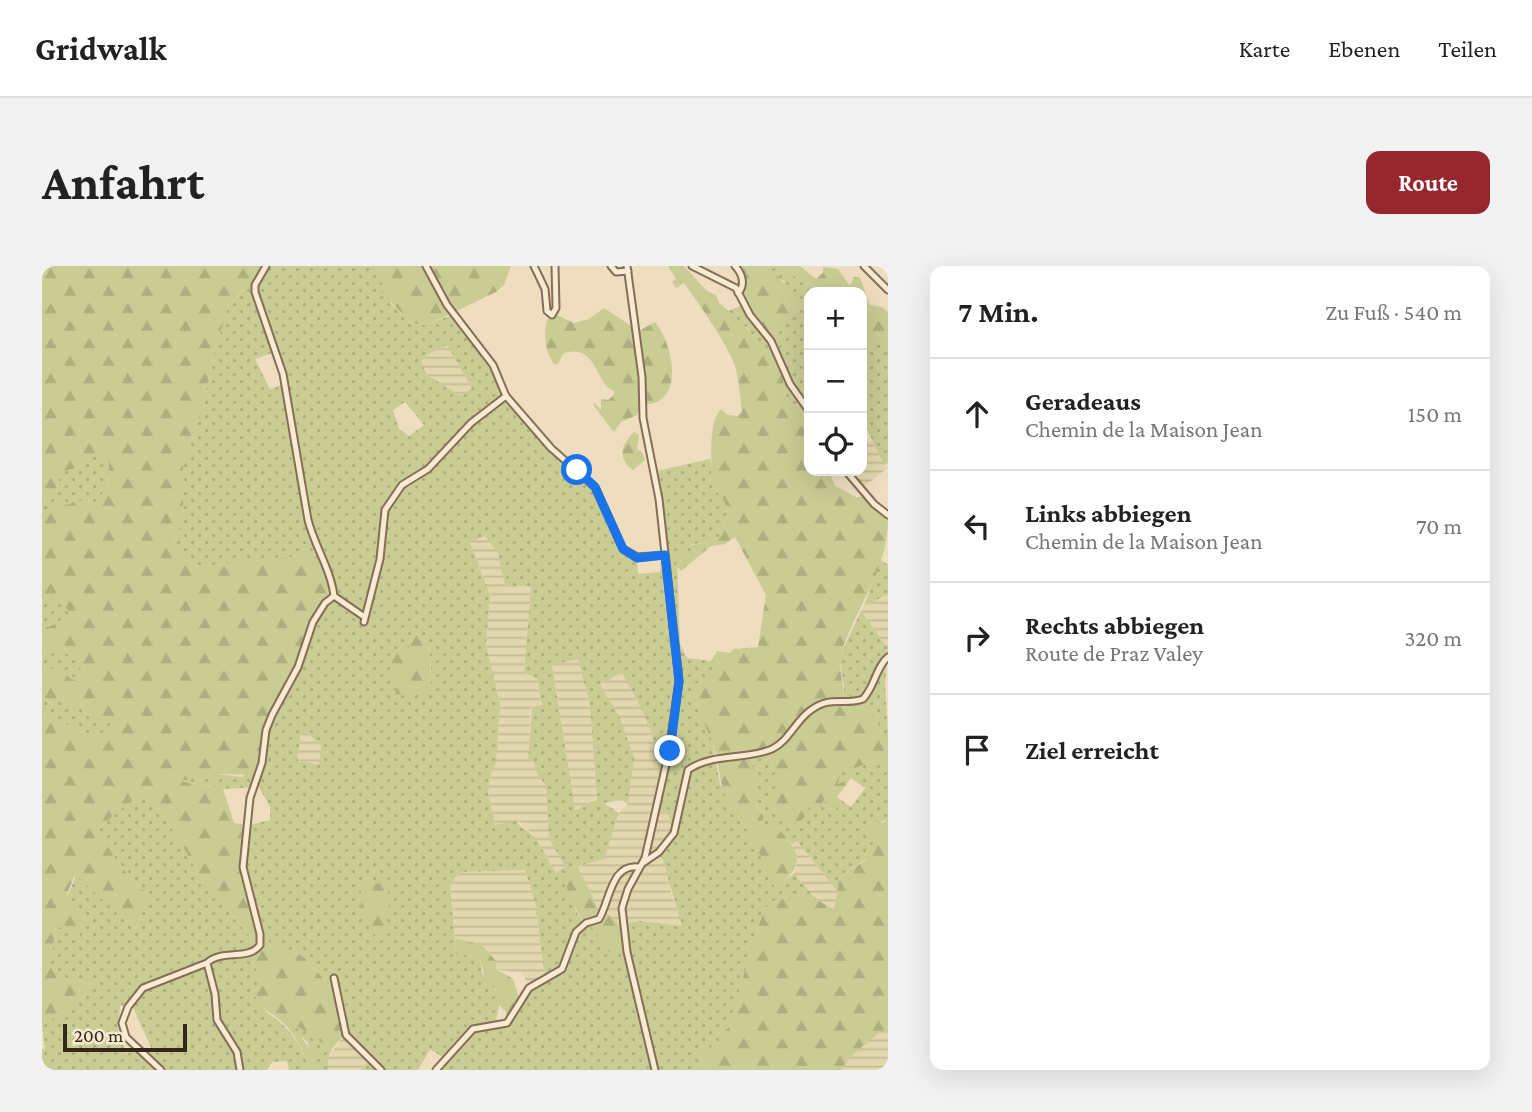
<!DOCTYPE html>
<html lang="de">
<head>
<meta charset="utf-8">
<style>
	body { margin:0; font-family:"Crimson Pro",serif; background:#f2f2f2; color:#222 }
	.controls { position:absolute; right:21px; top:21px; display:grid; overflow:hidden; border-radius:14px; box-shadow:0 7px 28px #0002 }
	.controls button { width:63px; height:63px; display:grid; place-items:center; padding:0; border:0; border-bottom:2px solid #e0e0e0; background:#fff; color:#222; font:35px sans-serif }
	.scale { position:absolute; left:21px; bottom:18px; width:124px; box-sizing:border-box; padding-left:7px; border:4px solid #36271c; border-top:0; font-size:19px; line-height:24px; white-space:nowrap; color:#36271c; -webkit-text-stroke:5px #f5e8cf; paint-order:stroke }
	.stop { position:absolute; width:21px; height:21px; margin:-16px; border:5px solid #1a73e8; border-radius:50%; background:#fff }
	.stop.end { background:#1a73e8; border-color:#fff; box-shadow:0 2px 7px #0008 }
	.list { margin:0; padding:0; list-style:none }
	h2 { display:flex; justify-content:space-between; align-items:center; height:91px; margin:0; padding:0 28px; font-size:30px }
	h2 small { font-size:23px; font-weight:400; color:#767676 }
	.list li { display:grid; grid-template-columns:46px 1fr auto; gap:21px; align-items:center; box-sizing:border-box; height:112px; padding:0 28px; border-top:2px solid #e0e0e0 }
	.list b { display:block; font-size:26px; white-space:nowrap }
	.list p { margin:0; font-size:23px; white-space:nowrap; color:#767676 }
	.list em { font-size:23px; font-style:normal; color:#767676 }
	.icon { flex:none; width:38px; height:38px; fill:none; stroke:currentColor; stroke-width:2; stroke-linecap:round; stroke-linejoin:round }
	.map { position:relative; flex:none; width:846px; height:804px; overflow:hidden; border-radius:14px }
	header { display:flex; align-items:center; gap:42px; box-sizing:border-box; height:98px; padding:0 35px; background:#fff; border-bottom:2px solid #e0e0e0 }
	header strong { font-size:33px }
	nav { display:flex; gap:38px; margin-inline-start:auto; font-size:24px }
	.intro { display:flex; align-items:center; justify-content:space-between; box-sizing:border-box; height:168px; padding:0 42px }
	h1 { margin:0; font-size:49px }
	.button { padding:18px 32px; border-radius:14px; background:#96272f; color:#fff; font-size:24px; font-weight:700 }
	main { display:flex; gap:42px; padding:0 42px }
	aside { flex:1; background:#fff; border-radius:14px; box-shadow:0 7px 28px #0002 }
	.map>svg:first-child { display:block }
	.farmland { fill:url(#farmland-rules) }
	.grass { fill:url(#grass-dots); fill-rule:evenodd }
	.forest { fill:url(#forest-firs) }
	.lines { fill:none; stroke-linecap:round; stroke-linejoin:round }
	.minor-casing { stroke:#866d58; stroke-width:9 }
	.minor { stroke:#f9ebd2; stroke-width:5 }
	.route { stroke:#1a73e8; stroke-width:9 }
</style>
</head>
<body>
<header>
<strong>Gridwalk</strong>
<nav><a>Karte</a><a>Ebenen</a><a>Teilen</a></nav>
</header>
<div class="intro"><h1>Anfahrt</h1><a class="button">Route</a></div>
<main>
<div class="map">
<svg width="846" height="804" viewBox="0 0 846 804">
	<defs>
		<pattern id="farmland-rules" width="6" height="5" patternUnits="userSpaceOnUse" patternTransform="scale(1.75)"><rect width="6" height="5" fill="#e3d7ad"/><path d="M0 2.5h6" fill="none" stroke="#c3b994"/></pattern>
		<pattern id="grass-dots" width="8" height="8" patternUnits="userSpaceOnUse" patternTransform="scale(1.75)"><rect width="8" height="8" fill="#c9cc93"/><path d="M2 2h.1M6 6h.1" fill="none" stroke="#adaf7e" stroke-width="1.8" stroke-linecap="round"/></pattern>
		<pattern id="forest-firs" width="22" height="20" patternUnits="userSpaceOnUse" patternTransform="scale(1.75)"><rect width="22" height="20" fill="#c9cc93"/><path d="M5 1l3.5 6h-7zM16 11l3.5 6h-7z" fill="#adaf7e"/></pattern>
	</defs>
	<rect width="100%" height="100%" fill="#eeddbf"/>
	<!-- farmland -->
	<g class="farmland">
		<path d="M405 79 430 122 419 130 385 109 379 96 385 89Z"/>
		<path d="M830 174 844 203 820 222 808 205H820V177Z"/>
		<path d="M444 270 456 287 463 321 489 320 482 406 495 413 500 440 489 441 486 494 492 495 495 507 504 519 507 572 523 601 514 607 493 571 477 555 453 559 446 528 448 510 454 497 458 438 444 379 448 329 428 276Z"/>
		<path d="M846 328V382L819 345 822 340Z"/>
		<path d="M536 393 548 439 555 535 532 544 510 398Z"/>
		<path d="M580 407 604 451 616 489 619 513 613 544 626 547 630 566 629 627 641 660 599 655 581 663 556 643 536 601 562 593 577 547 586 538 578 452 558 418Z"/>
		<path d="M259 467H266L279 480 277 499 255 494Z"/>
		<path d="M755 575 796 626 793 643 775 634 752 608 756 593 750 578Z"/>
		<path d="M483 604 493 636 503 711 486 719 480 706 453 704 454 695 440 679 413 672 408 618 418 606Z"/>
		<path d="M840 763 846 768V804H800L807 792Z"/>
		<path d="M304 766 327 794 318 804H286V792Z"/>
	</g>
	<!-- grass -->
	<g class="grass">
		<path d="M224 0H331L342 8 349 38 362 47 368 57 385 59 409 49 481 148 507 177 550 214 583 281 595 290 596 308 618 306 620 283 611 206 668 193 670 205 668 217 682 234 687 250 682 256 680 269 670 275 647 279 651 284 635 293 638 378 645 392 669 395 675 404 665 418H648L670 474 678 518 697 544 702 543 696 552 709 569 733 621 752 608 775 634 750 628 722 642 686 762 680 767 676 777 659 786 661 804H390L402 792 388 783 376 804H318L327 794 311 781 295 729 265 694 257 688 219 673 201 601 206 559 228 554V541L217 521 181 523 135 514 174 508 201 511 221 480 277 288 152 301 132 277 141 249V197L161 143 172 87 186 41ZM405 79 430 122 419 130 385 109 379 96 385 89ZM233 86 242 118 228 123 213 93ZM363 136 382 159 367 170 357 163 351 144ZM443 270 456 287 463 321 489 320 482 406 495 413 500 439 490 441 486 494 492 496 495 507 504 520 507 572 523 601 514 607 493 571 476 558 477 554 453 559 446 528 448 510 454 497 458 438 444 379 448 329 428 276ZM353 384 389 394V423L378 421 353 428 357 419ZM536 393 548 439 555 534 533 544 510 399ZM580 407C607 456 625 487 613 544L626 547 630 566 619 587 640 660 599 655 585 657 581 663 543 660 534 645 527 603 562 593 577 547 562 537 580 534 586 538 592 492 578 452 558 418ZM259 467H266L279 480 277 499 255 494ZM483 604 493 636 503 711 486 719 464 754 454 755 459 731 440 707 438 692 414 687 408 618 418 606Z"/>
		<path d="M718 0H738L775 26H767V142L745 137 739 105 720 85 705 61 693 59 686 45 703 38 725 67 743 15 723 8Z"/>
		<path d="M820 72 846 81V197L842 199 823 159 820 160Z"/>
		<path d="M50 186 67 196 65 223 52 237C39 232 16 240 6 247L0 245V239L14 226 19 206 37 201Z"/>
		<path d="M839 294 846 299V328L822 340Z"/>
		<path d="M0 327 27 343V352L6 361 0 360Z"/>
		<path d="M819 345 846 382 843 419 846 468 842 471 827 439 801 432 802 420 797 392Z"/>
		<path d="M0 385 29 388 48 417 29 413 17 402 0 404Z"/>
		<path d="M0 429 10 439 21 434 72 458 61 472 35 465 12 450 0 449Z"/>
		<path d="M727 490 735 506V523L769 537 788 526 781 542 795 531 809 541 823 522 809 512 796 518 799 499 813 502 836 493 846 500V553L826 561 835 573 822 589 824 593 798 611 796 626 755 575 750 578 735 561 720 564 718 561 722 549 711 535 710 494Z"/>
		<path d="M99 526 116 539 161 615 214 678 210 694 220 717 224 746C246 759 259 778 268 803L266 777 256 767 255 759 290 783 286 792V804H247L245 795 230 796 225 804H0V782L3 784 0 760 47 726 50 717 26 714 8 699 14 660 34 609 94 663 107 630 77 599 55 563ZM78 739 91 741 110 784 84 787 76 764Z"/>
	</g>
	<!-- forest -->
	<g class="forest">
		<path d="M0 0H224L213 19 201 24 186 41 172 87 161 143 141 197V249L132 277 152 301 278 288 292 330 278 344 256 401 224 464 216 509 174 508 138 515 181 523 192 557 206 559 200 586 219 673 257 688 265 694 295 729 304 766 290 783 255 760C257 773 272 784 277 800L273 804 268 803C262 786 253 767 239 755 227 745 217 743 212 727L220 717 210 694 214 678 161 615 116 539 99 527 55 563 77 599 107 630 94 663 33 609 25 628 45 653 37 670 14 660 8 699 26 714 51 717 47 726 0 760V449L12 450 35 465 61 472 71 459 21 434 11 439 0 429V404L17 402 29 413 48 417 29 388 0 385V360L6 361 26 352 27 344 0 327V245L6 247 20 235 24 239 38 234 52 237 65 223 67 196 50 187 37 201 19 206 14 226 0 239Z"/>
		<path d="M331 0H469L462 19 454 26 385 59 368 57C360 44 348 37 339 26L342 8Z"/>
		<path d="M626 0H642L665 25 674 29 677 37 695 52 694 59 700 57C703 59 737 101 738 104 742 113 742 126 745 137L767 142V205H787L793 220 814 231H823L846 253C846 305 813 342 799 388 795 401 803 418 801 432L827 439 842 470 846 468V500L836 493 813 502 800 500 796 518 809 512 795 531 794 547 781 542 786 529 779 538 769 537C764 550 761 558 745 559L727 534C738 518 735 507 728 491L710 494 714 517 711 535 722 550 718 561 720 564 735 561C760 588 764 599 733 622L709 569 696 552 702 544 693 550C675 526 680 499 669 473 662 454 652 438 648 417L665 418 674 404 669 395 675 385 687 387 692 383 716 381 724 329 693 271 683 278 669 280 639 305 634 299 635 293 650 284 646 280 670 275 680 269 682 256 687 250 682 234 668 217C672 195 664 161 679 143L686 149 695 150 700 146C698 130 697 112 692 97 686 80 654 33 642 17L634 22 630 16 634 13Z"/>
		<path d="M699 0H718L723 8 730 4 762 39 737 66 726 67C710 50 689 24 699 0Z"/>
		<path d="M738 0H758L774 13 781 7V1L796 3 808 20 812 11 818 12 828 39 840 41 846 46V81L820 72V26H775Z"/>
		<path d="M562 42 597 65 613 56C628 74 642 123 615 136 610 138 604 138 599 140L595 149 579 156 572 166 552 140V136L559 144V133L566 134 572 129V125C553 119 555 75 521 88L516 98H512C503 87 500 63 507 51L515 49 532 57 547 53Z"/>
		<path d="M592 166 597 169 595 183 600 186 603 194 591 204C575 193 579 178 592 166Z"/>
		<path d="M370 368H379L388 380 389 423 381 426 376 421 370 430 353 428 357 418 347 405 354 383 366 386Z"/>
		<path d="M846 553V768L840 764 807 792 800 804H661L659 786 676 777 680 767 686 762 722 642 750 628 775 634 792 643 798 611 824 594 822 590 834 573 825 561 833 554 841 557Z"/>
		<path d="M536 601 556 643C575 651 581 663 584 682L578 687 566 686 557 676 555 663 543 660C533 644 530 627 518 612L527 603Z"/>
		<path d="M326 617 346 618 347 650 335 671C318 656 319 643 319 622Z"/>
		<path d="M413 672 440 679 454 695V703L471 713 478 734 473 742 480 754 475 758 464 754V746L456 738 459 731 453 722 444 717 438 692 414 688Z"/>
	</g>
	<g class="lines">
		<!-- minor casing -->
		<g class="minor-casing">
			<g id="minor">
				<path d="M224 0 213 19V26L241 108 266 254C273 281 289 304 292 330"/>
				<path d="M384 0 405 39 451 99 464 130 509 182 553 221 581 283 595 291 623 289"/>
				<path d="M492 0 503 23 505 45 510 49 514 42 513 0"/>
				<path d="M569 0 574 6 586 5"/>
				<path d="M585 0 600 111 601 152 617 233 637 415 627 485 603 592 586 623 580 642 585 686 613 804"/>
				<path d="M650 0 694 22 708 49 729 75 748 118 767 145"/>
				<path d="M693 0C700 7 704 19 696 27"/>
				<path d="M822 0 846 24"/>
				<path d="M804 205 832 238 846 249"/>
				<path d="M292 330 321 350"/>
				<path d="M322 356 338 293 343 244 360 219 386 203 429 157 464 130"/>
				<path d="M601 597 617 586 632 567 646 504C669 487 705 494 730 483 747 475 754 454 769 444 789 429 802 440 821 433 833 420 834 401 846 391"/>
				<path d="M292 712 304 769 339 804"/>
				<path d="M119 804 84 771 80 757 86 741 101 722 165 697"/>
				<path d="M198 804 195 786 175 754 173 728 165 697C179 683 207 695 218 679V668L201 601 208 532 220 497 224 464 230 449 256 401 271 356 283 337 292 330"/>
				<path d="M394 804 431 763 465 757 487 722 520 703 534 666 544 657 557 653C568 635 569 597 597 601"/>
			</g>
		</g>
		<!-- minor -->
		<use href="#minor" class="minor"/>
	</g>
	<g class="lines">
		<!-- route -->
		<path class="route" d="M535 204 553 221 581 283 595 292 623 289 637 415 628 485"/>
	</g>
</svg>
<div class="controls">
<button>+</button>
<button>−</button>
<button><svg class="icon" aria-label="locate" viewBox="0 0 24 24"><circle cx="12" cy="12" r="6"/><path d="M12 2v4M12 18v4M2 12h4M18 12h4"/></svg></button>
</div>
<div class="scale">200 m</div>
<div class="stop" style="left:535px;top:204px"></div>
<div class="stop end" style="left:628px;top:485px"></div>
</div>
<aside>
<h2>7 Min.<small>Zu Fuß · 540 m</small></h2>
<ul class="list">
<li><svg class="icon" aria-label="ahead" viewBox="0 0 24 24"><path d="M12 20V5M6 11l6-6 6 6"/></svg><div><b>Geradeaus</b><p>Chemin de la Maison Jean</p></div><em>150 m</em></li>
<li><svg class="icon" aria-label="left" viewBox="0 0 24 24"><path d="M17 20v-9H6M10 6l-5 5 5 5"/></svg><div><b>Links abbiegen</b><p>Chemin de la Maison Jean</p></div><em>70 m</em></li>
<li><svg class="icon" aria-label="right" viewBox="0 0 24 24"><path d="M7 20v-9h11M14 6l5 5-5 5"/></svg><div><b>Rechts abbiegen</b><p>Route de Praz Valey</p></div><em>320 m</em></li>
<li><svg class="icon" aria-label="arrive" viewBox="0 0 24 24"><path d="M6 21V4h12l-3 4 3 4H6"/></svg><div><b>Ziel erreicht</b></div></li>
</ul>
</aside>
</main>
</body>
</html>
